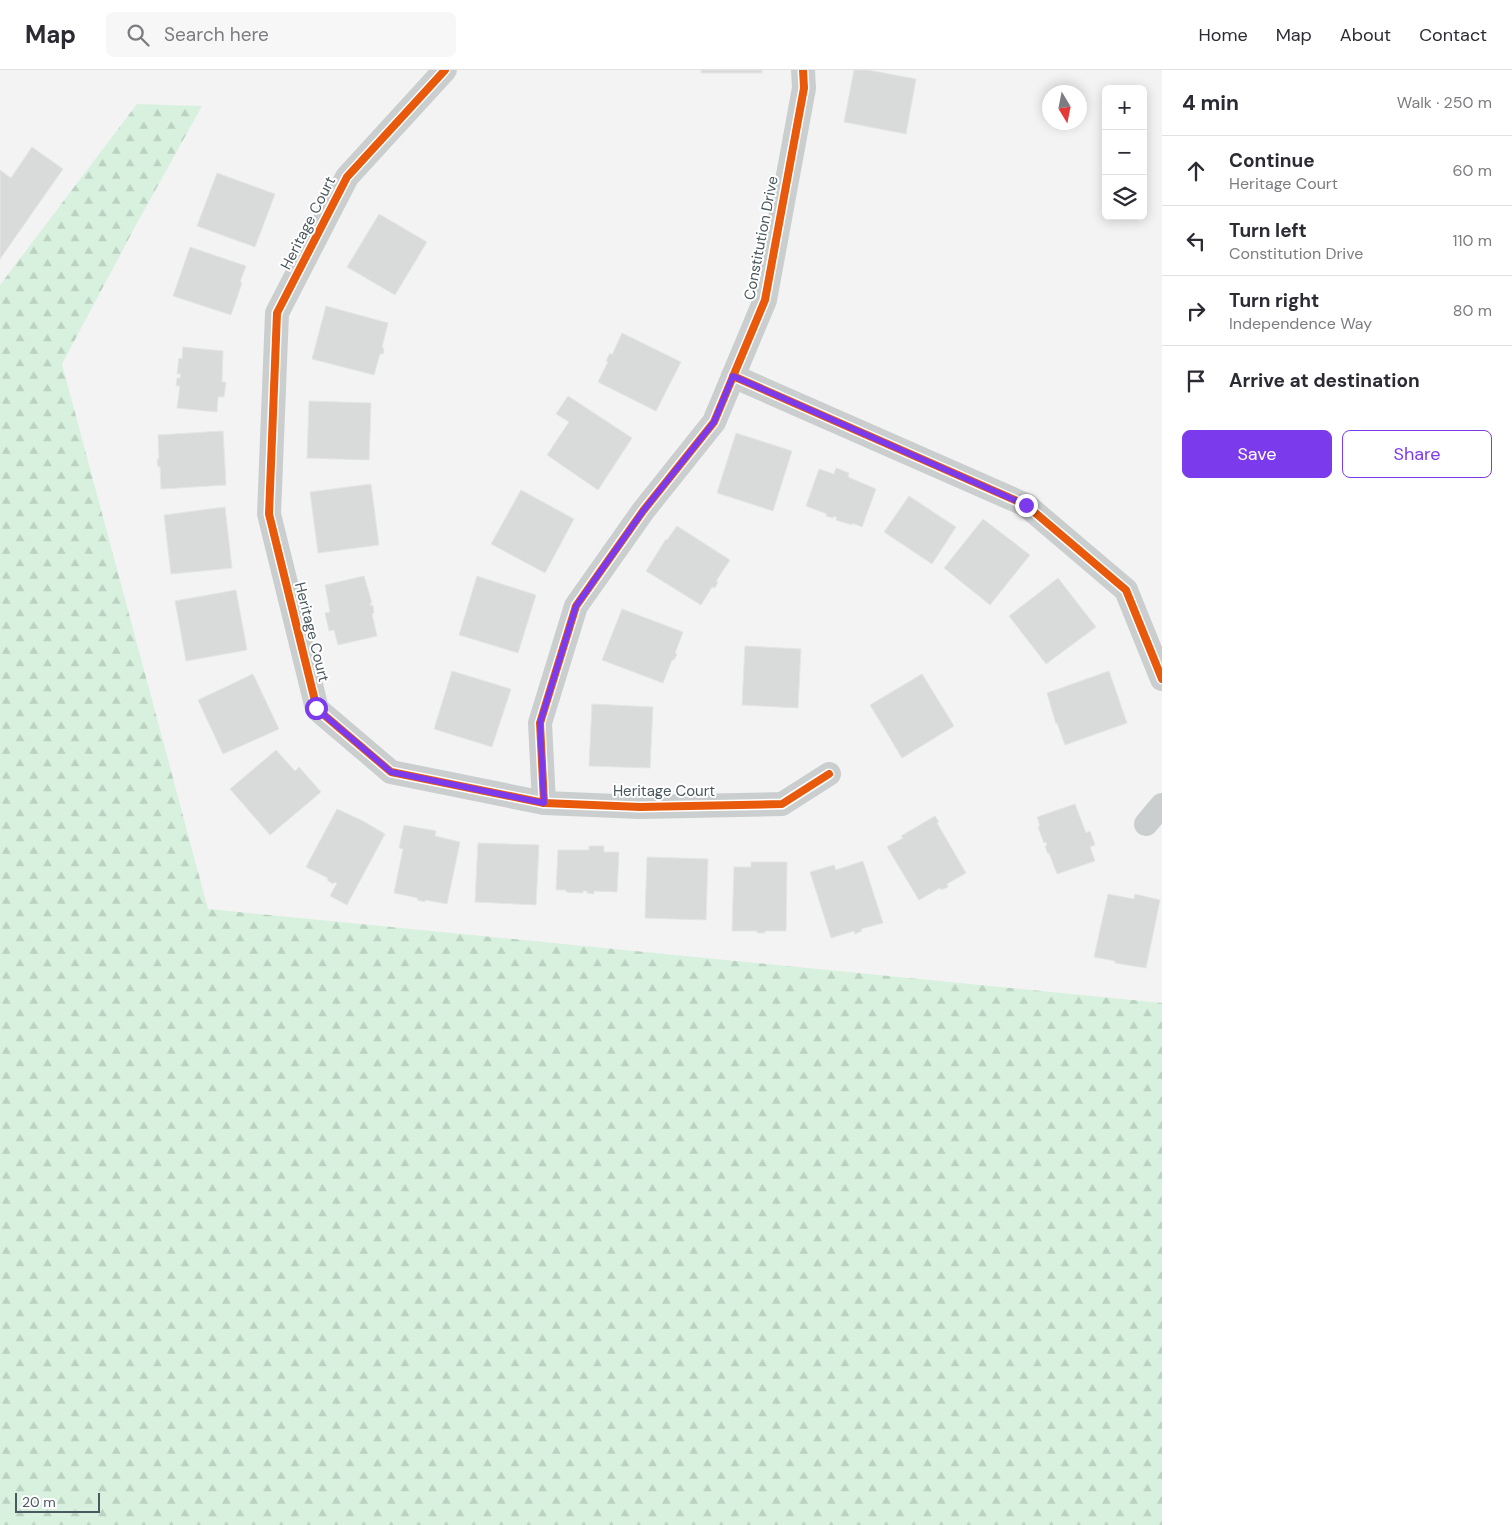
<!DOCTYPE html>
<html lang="en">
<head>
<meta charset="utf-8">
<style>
	body { margin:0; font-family:"DM Sans",sans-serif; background:#f7f7f7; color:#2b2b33 }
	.controls { position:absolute; right:15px; top:15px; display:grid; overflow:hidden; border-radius:8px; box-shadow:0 2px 12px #0003 }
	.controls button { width:45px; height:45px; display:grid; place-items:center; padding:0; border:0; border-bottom:1px solid #e1e1e2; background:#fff; color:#2b2b33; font:25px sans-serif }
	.compass { position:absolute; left:1042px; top:15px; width:45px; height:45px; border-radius:50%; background:#fff; box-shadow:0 2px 12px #0003; rotate:170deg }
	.scale { position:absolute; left:15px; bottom:12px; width:85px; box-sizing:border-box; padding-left:5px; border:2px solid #4a585f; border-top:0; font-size:14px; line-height:18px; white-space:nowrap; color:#4a585f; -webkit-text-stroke:4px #fff; paint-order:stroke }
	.stop { position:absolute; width:15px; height:15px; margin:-11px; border:4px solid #7c3aed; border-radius:50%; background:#fff }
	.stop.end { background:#7c3aed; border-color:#fff; box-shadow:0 1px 5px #0008 }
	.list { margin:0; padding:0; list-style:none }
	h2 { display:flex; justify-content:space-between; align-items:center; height:65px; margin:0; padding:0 20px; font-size:21px }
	h2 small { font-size:16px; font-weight:400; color:#7c7c81 }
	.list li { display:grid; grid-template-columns:32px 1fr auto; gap:15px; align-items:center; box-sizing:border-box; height:70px; padding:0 20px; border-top:1px solid #e1e1e2 }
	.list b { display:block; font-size:19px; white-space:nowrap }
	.list p { margin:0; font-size:16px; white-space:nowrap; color:#7c7c81 }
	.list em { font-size:16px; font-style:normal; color:#7c7c81 }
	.actions { display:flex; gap:10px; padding:15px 20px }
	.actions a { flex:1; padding:11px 0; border:1px solid #7c3aed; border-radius:8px; text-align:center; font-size:18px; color:#7c3aed }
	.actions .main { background:#7c3aed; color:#fff }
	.icon { flex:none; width:28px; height:28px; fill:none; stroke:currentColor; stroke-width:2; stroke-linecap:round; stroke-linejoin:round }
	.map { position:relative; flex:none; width:1162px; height:1455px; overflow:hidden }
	header { display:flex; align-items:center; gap:30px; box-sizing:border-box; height:70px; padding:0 25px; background:#fff; border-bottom:1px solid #e1e1e2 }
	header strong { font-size:24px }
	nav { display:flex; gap:28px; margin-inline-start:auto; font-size:18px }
	.search { width:350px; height:45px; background:#f7f7f7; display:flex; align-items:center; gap:12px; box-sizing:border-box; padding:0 18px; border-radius:8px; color:#7c7c81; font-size:19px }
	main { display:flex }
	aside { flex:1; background:#fff }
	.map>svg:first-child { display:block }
	.forest { fill:url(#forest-firs) }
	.building { fill:#d9dbdb; stroke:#e4e5e6 }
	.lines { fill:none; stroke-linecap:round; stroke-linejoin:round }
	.minor { stroke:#cacecf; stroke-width:24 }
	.cycleway-casing { stroke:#fff; stroke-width:11 }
	.cycleway { stroke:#e8590c; stroke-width:8 }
	.route { stroke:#7c3aed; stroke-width:6 }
	.labels { text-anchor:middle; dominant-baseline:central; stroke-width:4; stroke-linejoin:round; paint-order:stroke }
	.street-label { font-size:15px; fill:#4a585f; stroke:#fff }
</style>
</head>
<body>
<header>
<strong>Map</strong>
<div class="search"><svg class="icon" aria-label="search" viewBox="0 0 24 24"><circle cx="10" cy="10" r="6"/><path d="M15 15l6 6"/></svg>Search here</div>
<nav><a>Home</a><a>Map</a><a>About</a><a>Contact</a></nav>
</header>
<main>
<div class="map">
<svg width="1162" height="1455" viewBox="0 0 1162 1455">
	<defs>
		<pattern id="forest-firs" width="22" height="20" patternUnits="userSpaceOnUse" patternTransform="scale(1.25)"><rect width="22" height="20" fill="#d8f1de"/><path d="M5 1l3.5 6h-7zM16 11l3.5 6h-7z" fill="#bbd1c1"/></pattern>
	</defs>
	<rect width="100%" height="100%" fill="#f3f3f3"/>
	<!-- forest -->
	<path class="forest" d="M137 34 202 36 136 155 62 294 208 839 1162 933V1455H0V215Z"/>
	<!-- building -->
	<g class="building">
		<rect x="701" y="0" width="61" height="3"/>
		<path d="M854 0H868L916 9 906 64 844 52Z"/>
		<path d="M32 77 63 99 0 189V100L11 108Z"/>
		<path d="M217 103 275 124 255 177 197 156Z"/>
		<path d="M379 144 427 172 395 225 347 197Z"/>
		<path d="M190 177 246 196 240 212 242 213 231 245 173 226Z"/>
		<path d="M326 236 388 253 382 277 384 278 383 284H380L374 305 312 289Z"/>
		<path d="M622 263 681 292 656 341 598 312 608 292 606 291 610 283 612 285Z"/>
		<path d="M183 277 223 281 222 312H226L224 327H218L217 342 177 338 180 316H176L177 308H180L181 304H177L179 288 182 289Z"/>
		<path d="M568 326 632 368 598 420 547 385 569 352 556 344Z"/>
		<path d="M309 331 371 333 369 390 307 388Z"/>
		<path d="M223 361 226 415 161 419 160 396 158 397 157 389H159L158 365Z"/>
		<path d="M736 363 792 381 773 441 717 423Z"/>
		<path d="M836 398 849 403 848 407 876 419 862 457 852 453V455L836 450 837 448 834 446 833 448 826 446 827 444 806 436 819 399 834 404Z"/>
		<path d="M371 414 379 475 318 483 310 422Z"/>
		<path d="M521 420 574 449 545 503 491 474Z"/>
		<path d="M909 426 956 457 932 494 884 462Z"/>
		<path d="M225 437 232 498 171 504 164 445Z"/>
		<path d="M983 449 1030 485 990 535 944 498Z"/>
		<path d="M677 456 730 490 716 511 718 512 715 518 712 517 701 535 646 501 666 469 667 470Z"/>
		<path d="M364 506 372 533H370L371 536 373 535 374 543 372 544 377 566 338 575 334 560 329 561 325 543 330 542 325 515Z"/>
		<path d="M477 506 536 525 518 583 459 565Z"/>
		<path d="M1058 508 1096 557 1046 594 1009 546Z"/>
		<path d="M236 520 247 580 186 591 175 531Z"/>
		<path d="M622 539 683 562 675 583 677 584 674 590H672L663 613 602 590Z"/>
		<path d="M745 576 801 579 798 638 742 635Z"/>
		<path d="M452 601 511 619 492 677 434 659Z"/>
		<path d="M1109 601 1127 653 1065 675 1057 653 1056 654 1047 623Z"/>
		<path d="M253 604 279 659 223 684 198 630Z"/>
		<path d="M922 604 954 656 902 688 870 635Z"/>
		<path d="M592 634 653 637 650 698 589 696Z"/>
		<path d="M276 680 295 701 299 697 321 722 270 765 230 719Z"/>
		<path d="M1075 734 1086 763 1090 761 1095 775 1090 777 1095 791 1057 804 1049 783 1048 784 1045 776 1047 775 1046 772 1044 773 1038 757 1040 756 1037 747Z"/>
		<path d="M337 739 363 751 385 764 347 835 330 826 337 813 335 812 333 814 327 810 328 808 306 797Z"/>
		<path d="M935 746 939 752 937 753 966 803 947 814 948 817 941 820 940 818 919 830 887 777 903 768 901 766Z"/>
		<path d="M404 755 436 761 435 766 460 772 447 834 425 830V832L417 830 418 828 394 823 403 779 399 778Z"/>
		<path d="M478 773 539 775 536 835 475 832Z"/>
		<path d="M589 776H604V782H619L617 822 594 821V824L587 823V821H583V823L566 822V820H556L558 780H589Z"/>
		<path d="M647 787 708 789 706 850 645 848Z"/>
		<path d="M863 791 883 853 861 859 862 861 855 864 854 861 831 868 810 802 834 795 836 800Z"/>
		<path d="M751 792H787L786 861H765V863H757V861H732L734 797H751Z"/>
		<path d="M1108 824 1134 829 1135 824 1160 830 1146 898 1115 893V891L1094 887Z"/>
	</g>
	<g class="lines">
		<!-- minor -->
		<g class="minor">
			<path d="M445 0 347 107 277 243 269 444 317 639 391 702 544 733 640 737 782 734 829 704"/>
			<path d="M733 306 1026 435 1126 520 1162 609"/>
			<path d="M544 733 540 653 576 536 643 441 714 352 765 230 804 18 803 0"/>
			<path d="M1146 754 1162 735"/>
		</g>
		<!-- cycleway casing -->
		<g class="cycleway-casing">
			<g id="cycleway">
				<path d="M445 0 347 107 277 243 269 444 317 639 391 702 544 733 640 737 782 734 829 704"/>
				<path d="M733 306 1026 435 1126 520 1162 609"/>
				<path d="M544 733 540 653 576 536 643 441 714 352 765 230 804 18 803 0"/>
			</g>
		</g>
		<!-- cycleway -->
		<use href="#cycleway" class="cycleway"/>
	</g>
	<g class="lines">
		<!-- route -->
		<path class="route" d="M316 638 391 702 544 733 540 653 576 536 643 441 714 352 733 306 1026 435"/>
	</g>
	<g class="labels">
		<!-- street labels -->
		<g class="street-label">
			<text transform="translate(308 153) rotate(-63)">Heritage Court</text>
			<text transform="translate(761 168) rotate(-79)">Constitution Drive</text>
			<text transform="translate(312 562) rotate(76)">Heritage Court</text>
			<text x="664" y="721">Heritage Court</text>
		</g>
	</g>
</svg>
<div class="controls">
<button>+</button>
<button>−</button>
<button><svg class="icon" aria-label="layers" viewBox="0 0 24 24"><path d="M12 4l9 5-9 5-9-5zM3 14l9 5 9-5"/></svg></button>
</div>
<svg class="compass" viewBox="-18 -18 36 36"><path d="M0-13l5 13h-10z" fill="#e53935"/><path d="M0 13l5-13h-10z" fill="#7c7c81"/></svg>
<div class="scale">20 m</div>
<div class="stop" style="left:316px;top:638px"></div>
<div class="stop end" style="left:1026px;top:435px"></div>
</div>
<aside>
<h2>4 min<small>Walk · 250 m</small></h2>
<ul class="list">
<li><svg class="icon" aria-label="ahead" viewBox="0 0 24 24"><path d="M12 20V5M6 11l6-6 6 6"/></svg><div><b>Continue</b><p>Heritage Court</p></div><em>60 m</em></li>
<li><svg class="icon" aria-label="left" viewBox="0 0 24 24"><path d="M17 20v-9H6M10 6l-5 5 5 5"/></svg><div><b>Turn left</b><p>Constitution Drive</p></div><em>110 m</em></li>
<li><svg class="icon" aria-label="right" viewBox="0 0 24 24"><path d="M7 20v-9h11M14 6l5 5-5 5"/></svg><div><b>Turn right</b><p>Independence Way</p></div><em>80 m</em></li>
<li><svg class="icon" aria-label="arrive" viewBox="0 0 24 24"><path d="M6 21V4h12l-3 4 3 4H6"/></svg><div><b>Arrive at destination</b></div></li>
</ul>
<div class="actions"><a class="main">Save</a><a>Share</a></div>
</aside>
</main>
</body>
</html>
